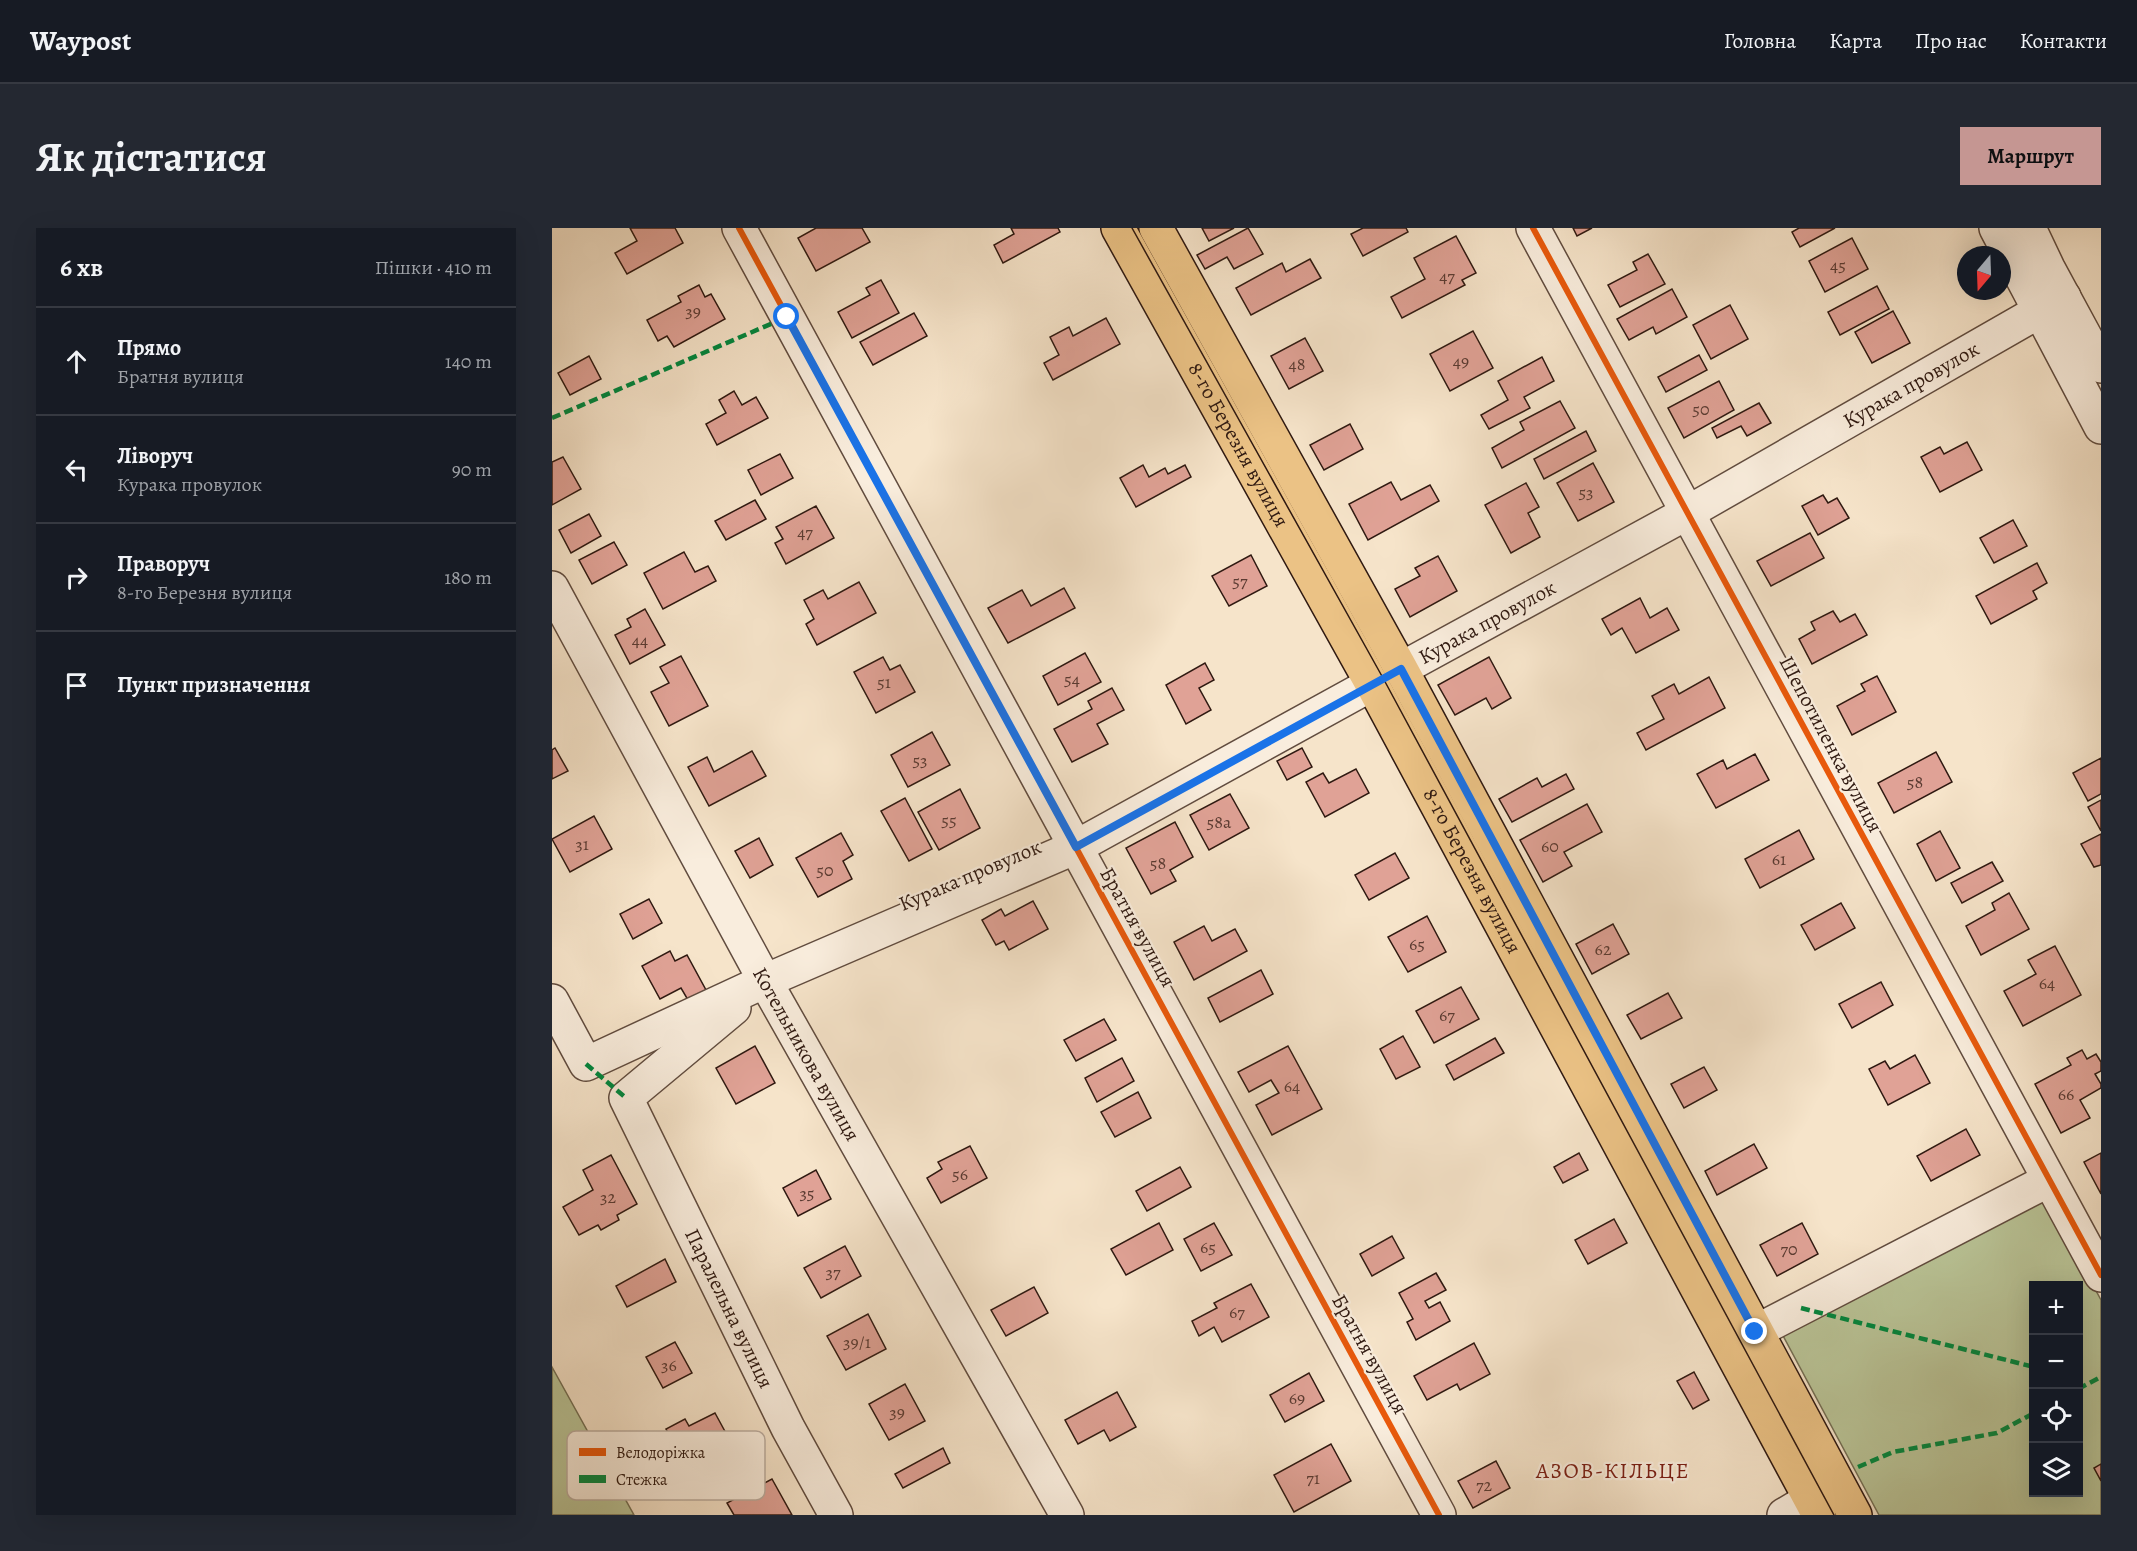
<!DOCTYPE html>
<html lang="uk">
<head>
<meta charset="utf-8">
<style>
	body { margin:0; font-family:Alegreya,serif; background:#242831; color:#f1f3f6 }
	.controls { position:absolute; right:18px; bottom:18px; display:grid; overflow:hidden; border-radius:0px; box-shadow:0 6px 24px #0002 }
	.controls button { width:54px; height:54px; display:grid; place-items:center; padding:0; border:0; border-bottom:2px solid #363941; background:#171b24; color:#f1f3f6; font:30px sans-serif }
	.compass { position:absolute; left:1405px; top:18px; width:54px; height:54px; border-radius:50%; background:#171b24; box-shadow:0 6px 24px #0002; rotate:199deg }
	.stop { position:absolute; width:18px; height:18px; margin:-14px; border:4px solid #1a73e8; border-radius:50%; background:#fff }
	.stop.end { background:#1a73e8; border-color:#fff; box-shadow:0 2px 6px #0008 }
	.list { margin:0; padding:0; list-style:none }
	h2 { display:flex; justify-content:space-between; align-items:center; height:78px; margin:0; padding:0 24px; font-size:26px }
	h2 small { font-size:20px; font-weight:400; color:#9ea1a6 }
	.list li { display:grid; grid-template-columns:39px 1fr auto; gap:18px; align-items:center; box-sizing:border-box; height:108px; padding:0 24px; border-top:2px solid #363941 }
	.list b { display:block; font-size:22px; white-space:nowrap }
	.list p { margin:0; font-size:20px; white-space:nowrap; color:#9ea1a6 }
	.list em { font-size:20px; font-style:normal; color:#9ea1a6 }
	.icon { flex:none; width:33px; height:33px; fill:none; stroke:currentColor; stroke-width:2; stroke-linecap:round; stroke-linejoin:round }
	.map { position:relative; flex:none; width:1549px; height:1287px; overflow:hidden; border-radius:0px }
	header { display:flex; align-items:center; gap:36px; box-sizing:border-box; height:84px; padding:0 30px; background:#171b24; border-bottom:2px solid #363941 }
	header strong { font-size:28px }
	nav { display:flex; gap:33px; margin-inline-start:auto; font-size:21px }
	.intro { display:flex; align-items:center; justify-content:space-between; box-sizing:border-box; height:144px; padding:0 36px }
	h1 { margin:0; font-size:42px }
	.button { padding:15px 27px; border-radius:0px; background:#c59692; color:#111; font-size:21px; font-weight:700 }
	main { display:flex; gap:36px; padding:0 36px }
	aside { flex:1; background:#171b24; border-radius:0px; box-shadow:0 6px 24px #0002 }
	.map>svg:first-child { display:block }
	.green { fill:#bac598; stroke:#746f54; stroke-width:1.5; fill-rule:evenodd }
	.building { fill:#e0a296; stroke:#2f1911; stroke-width:1.5 }
	.lines { fill:none; stroke-linecap:round; stroke-linejoin:round }
	.minor-casing { stroke:#614c3f; stroke-width:36 }
	.major-casing { stroke:#2f1911; stroke-width:36 }
	.minor { stroke:#f9eddd; stroke-width:33 }
	.major { stroke:#ebc285; stroke-width:33 }
	.tram { stroke:#2f1911; stroke-width:1.5 }
	.quiet { stroke:#00873e; stroke-width:4.5; stroke-dasharray:9 4.5; stroke-linecap:butt }
	.cycleway-casing { stroke:#f9eddd; stroke-width:10 }
	.cycleway { stroke:#e8590c; stroke-width:6 }
	.route { stroke:#1a73e8; stroke-width:8 }
	.labels { text-anchor:middle; dominant-baseline:central; stroke-width:4.5; stroke-linejoin:round; paint-order:stroke }
	.number-label { font-size:18px; fill:#5b3b32 }
	.street-label { font-size:21px; fill:#2f1911; stroke:#f9eddd }
	.neighbourhood-label { font-size:22px; letter-spacing:1.5px; fill:#7a1f14; stroke:#f9eddd }
	.key { fill:#f9eddd; stroke:#bcada0; stroke-width:1.5 }
	.key-label { font-size:16px; fill:#2f1911 }
</style>
</head>
<body>
<header>
<strong>Waypost</strong>
<nav><a>Головна</a><a>Карта</a><a>Про нас</a><a>Контакти</a></nav>
</header>
<div class="intro"><h1>Як дістатися</h1><a class="button">Маршрут</a></div>
<main>
<aside>
<h2>6 хв<small>Пішки · 410 m</small></h2>
<ul class="list">
<li><svg class="icon" aria-label="ahead" viewBox="0 0 24 24"><path d="M12 20V5M6 11l6-6 6 6"/></svg><div><b>Прямо</b><p>Братня вулиця</p></div><em>140 m</em></li>
<li><svg class="icon" aria-label="left" viewBox="0 0 24 24"><path d="M17 20v-9H6M10 6l-5 5 5 5"/></svg><div><b>Ліворуч</b><p>Курака провулок</p></div><em>90 m</em></li>
<li><svg class="icon" aria-label="right" viewBox="0 0 24 24"><path d="M7 20v-9h11M14 6l5 5-5 5"/></svg><div><b>Праворуч</b><p>8-го Березня вулиця</p></div><em>180 m</em></li>
<li><svg class="icon" aria-label="arrive" viewBox="0 0 24 24"><path d="M6 21V4h12l-3 4 3 4H6"/></svg><div><b>Пункт призначення</b></div></li>
</ul>
</aside>
<div class="map">
<svg width="1549" height="1287" viewBox="0 0 1549 1287">
	<rect width="100%" height="100%" fill="#f6e4ca"/>
	<filter id="stains"><feTurbulence type="fractalNoise" baseFrequency=".00333" numOctaves="4"/><feColorMatrix values="0 0 0 0 .2 0 0 0 0 .09 0 0 0 0 .02 0 0 0 .5 -.17"/></filter>
	<radialGradient id="worn" r=".72"><stop offset=".6" stop-color="#630" stop-opacity="0"/><stop offset="1" stop-color="#630" stop-opacity=".3"/></radialGradient>
	<!-- green -->
	<g class="green">
		<path d="M1494 970 1549 1072V1287H1327L1228 1102ZM1482 1058H1526V1264H1482Z"/>
		<path d="M0 1139 82 1287H0Z"/>
	</g>
	<!-- building -->
	<g class="building">
		<path d="M78 0H123L131 15 75 46 63 25 85 13Z"/>
		<path d="M264 0H310L318 14 264 43 246 10Z"/>
		<path d="M459 0H506L508 4 451 35 442 17 462 6Z"/>
		<path d="M650 0H682L657 13Z"/>
		<path d="M696 0 711 26 682 41 675 29 653 41 645 27Z"/>
		<path d="M811 0H854L856 4 811 28 799 6Z"/>
		<path d="M1021 0H1040L1025 8Z"/>
		<path d="M1247 0H1283L1248 19 1240 4Z"/>
		<path d="M904 8 924 45 910 52 913 57 850 90 839 69 873 51 862 30Z"/>
		<path d="M1300 10 1316 41 1273 64 1257 33Z"/>
		<path d="M1096 26 1113 56 1068 79 1056 57 1085 42 1081 34Z"/>
		<path d="M758 31 769 50 699 87 684 60 730 35 734 44Z"/>
		<path d="M329 52 347 85 300 110 286 84 318 67 314 60Z"/>
		<path d="M147 57 153 69 159 66 173 91 122 119 115 108 106 113 95 92 129 74 126 68Z"/>
		<path d="M1325 58 1337 81 1288 107 1276 84Z"/>
		<path d="M1120 61 1135 89 1104 106 1101 99 1077 112 1065 91Z"/>
		<path d="M1178 77 1196 111 1159 131 1141 97Z"/>
		<path d="M1341 83 1358 115 1320 135 1303 104Z"/>
		<path d="M362 85 375 108 321 137 308 114Z"/>
		<path d="M554 90 568 116 501 152 492 135 507 127 498 109 517 99 521 108Z"/>
		<path d="M921 103 941 140 898 163 878 126Z"/>
		<path d="M753 110 771 143 737 161 719 128Z"/>
		<path d="M1147 127 1155 142 1114 164 1106 149Z"/>
		<path d="M37 128 49 151 18 167 6 145Z"/>
		<path d="M990 129 1002 153 972 169 978 180 937 201 929 187 956 172 946 153Z"/>
		<path d="M1167 153 1182 182 1132 210 1116 180Z"/>
		<path d="M182 163 190 177 204 169 216 190 165 217 154 196 174 185 167 172Z"/>
		<path d="M1008 173 1023 200 950 240 940 220 972 202 968 194Z"/>
		<path d="M1207 175 1219 195 1195 208 1189 198 1165 210 1160 200Z"/>
		<path d="M798 196 811 221 772 242 758 217Z"/>
		<path d="M1034 203 1044 223 992 251 982 231Z"/>
		<path d="M1415 214 1430 242 1388 264 1369 229 1388 219 1392 226Z"/>
		<path d="M228 226 241 250 209 267 196 242Z"/>
		<path d="M11 229 29 261 0 277V234Z"/>
		<path d="M1041 235 1062 274 1026 293 1005 255Z"/>
		<path d="M591 237 597 249 613 240 616 246 633 237 639 249 584 279 568 250Z"/>
		<path d="M839 254 849 272 878 257 887 273 816 312 797 276Z"/>
		<path d="M974 255 987 279 976 285 988 309 959 325 933 277Z"/>
		<path d="M1271 267 1276 275 1285 270 1297 290 1266 307 1250 278Z"/>
		<path d="M203 272 214 291 174 312 163 293Z"/>
		<path d="M264 278 282 310 234 336 223 315 231 311 224 299Z"/>
		<path d="M37 286 49 308 19 325 7 302Z"/>
		<path d="M1461 292 1475 318 1442 335 1428 310Z"/>
		<path d="M1258 305 1272 330 1219 358 1205 333Z"/>
		<path d="M62 314 75 337 40 356 27 332Z"/>
		<path d="M132 324 143 344 156 338 164 353 111 381 92 345Z"/>
		<path d="M699 327 715 358 677 378 660 348Z"/>
		<path d="M886 328 905 363 858 389 843 361 868 348 863 340Z"/>
		<path d="M1485 335 1495 355 1481 363 1485 371 1439 396 1424 368Z"/>
		<path d="M307 354 324 385 265 417 254 396 262 391 252 372 271 362 276 371Z"/>
		<path d="M512 360 523 380 456 415 436 380 470 362 479 378Z"/>
		<path d="M1088 370 1098 390 1115 380 1127 402 1084 425 1070 400 1059 407 1050 391Z"/>
		<path d="M93 381 113 417 78 436 63 407 79 399 75 391Z"/>
		<path d="M1281 383 1288 394 1303 386 1315 407 1260 436 1247 411 1263 402 1259 394Z"/>
		<path d="M533 425 549 454 506 477 491 448Z"/>
		<path d="M129 428 156 478 117 498 99 464 117 455 108 439Z"/>
		<path d="M331 429 338 442 348 437 363 464 324 485 302 444Z"/>
		<path d="M937 429 959 470 940 481 934 470 903 487 886 457Z"/>
		<path d="M653 435 662 452 647 460 659 482 634 496 614 457Z"/>
		<path d="M1325 448 1344 484 1300 507 1285 478 1313 463 1309 456Z"/>
		<path d="M1157 449 1173 480 1094 522 1085 505 1112 491 1100 468 1122 456 1127 466Z"/>
		<path d="M560 460 572 482 545 496 556 516 520 534 502 501 540 481 536 473Z"/>
		<path d="M380 504 398 537 356 559 339 527Z"/>
		<path d="M3 520 16 543 0 551V522Z"/>
		<path d="M750 520 760 539 735 552 725 533Z"/>
		<path d="M200 523 214 548 157 578 136 539 155 529 162 544Z"/>
		<path d="M1384 524 1400 554 1342 585 1326 555Z"/>
		<path d="M1203 526 1217 552 1164 580 1145 546 1171 532 1175 541Z"/>
		<path d="M1549 530V566L1536 573 1521 545Z"/>
		<path d="M804 541 817 565 773 589 754 554 771 545 777 555Z"/>
		<path d="M1014 546 1022 561 960 594 947 571 985 550 990 559Z"/>
		<path d="M408 561 428 600 387 622 366 584Z"/>
		<path d="M678 566 697 600 657 622 638 587Z"/>
		<path d="M353 570 380 621 357 633 329 583Z"/>
		<path d="M1549 572V603L1536 579Z"/>
		<path d="M1035 576 1050 604 1012 624 1020 638 991 654 968 612Z"/>
		<path d="M42 588 60 621 18 644 0 611Z"/>
		<path d="M623 594 641 629 618 642 624 653 599 666 574 620Z"/>
		<path d="M1247 602 1262 631 1208 660 1193 631Z"/>
		<path d="M1388 603 1408 640 1384 653 1365 616Z"/>
		<path d="M289 605 301 627 291 633 300 651 266 669 244 630Z"/>
		<path d="M1549 606V637L1542 639 1529 616Z"/>
		<path d="M207 610 221 637 198 650 183 623Z"/>
		<path d="M843 625 857 650 817 672 803 647Z"/>
		<path d="M1440 634 1451 653 1410 675 1399 655Z"/>
		<path d="M1457 665 1477 701 1429 727 1414 698 1443 682 1440 675Z"/>
		<path d="M97 671 110 695 81 711 68 686Z"/>
		<path d="M481 673 496 701 457 722 452 713 444 717 430 692 449 681 453 688Z"/>
		<path d="M1289 675 1303 700 1263 722 1249 697Z"/>
		<path d="M875 688 894 724 856 744 836 709Z"/>
		<path d="M1061 696 1077 726 1040 746 1024 716Z"/>
		<path d="M652 698 660 713 683 701 695 723 642 752 622 714Z"/>
		<path d="M1503 718 1529 767 1471 798 1452 763 1484 746 1476 732Z"/>
		<path d="M118 723 123 733 135 727 154 762 136 772 129 760 108 771 90 738Z"/>
		<path d="M709 742 721 766 668 794 656 770Z"/>
		<path d="M1329 754 1341 777 1300 800 1287 776Z"/>
		<path d="M909 759 927 791 882 815 864 783Z"/>
		<path d="M1116 765 1130 790 1089 811 1075 787Z"/>
		<path d="M552 791 564 812 524 833 512 812Z"/>
		<path d="M851 808 868 839 844 851 828 821Z"/>
		<path d="M943 810 952 825 902 852 894 837Z"/>
		<path d="M203 818 223 855 184 876 164 840Z"/>
		<path d="M736 818 770 881 720 907 704 877 727 865 719 852 697 864 686 844Z"/>
		<path d="M1530 822 1535 831 1544 826 1549 834V843L1543 846 1549 856V860L1528 872 1538 890 1509 905 1483 856 1519 837 1515 830Z"/>
		<path d="M1363 827 1378 855 1336 877 1317 841 1333 833 1338 841Z"/>
		<path d="M570 830 582 853 545 874 533 850Z"/>
		<path d="M1152 839 1165 862 1132 880 1119 856Z"/>
		<path d="M586 864 599 890 563 909 549 884Z"/>
		<path d="M1414 901 1428 927 1379 953 1365 928Z"/>
		<path d="M1202 916 1215 940 1165 967 1153 943Z"/>
		<path d="M418 918 435 950 389 975 375 950 390 941 386 934Z"/>
		<path d="M1027 925 1036 942 1011 955 1002 939Z"/>
		<path d="M1549 925V966L1532 934Z"/>
		<path d="M59 927 85 976 65 987 67 992 49 1002 46 997 27 1007 11 979 41 962 31 942Z"/>
		<path d="M628 939 639 959 595 983 584 963Z"/>
		<path d="M264 942 279 971 246 988 231 960Z"/>
		<path d="M1062 991 1075 1015 1036 1036 1023 1012Z"/>
		<path d="M607 995 621 1022 574 1047 559 1021Z"/>
		<path d="M662 995 680 1027 649 1043 632 1011Z"/>
		<path d="M1250 995 1266 1026 1225 1048 1208 1017Z"/>
		<path d="M840 1008 852 1030 820 1048 808 1026Z"/>
		<path d="M293 1018 309 1048 269 1070 252 1040Z"/>
		<path d="M113 1031 124 1054 75 1079 64 1058Z"/>
		<path d="M884 1045 894 1062 873 1073 877 1080 888 1074 898 1093 864 1112 855 1094 861 1091 847 1065Z"/>
		<path d="M699 1056 717 1089 670 1114 662 1099 647 1108 640 1093 665 1080 662 1075Z"/>
		<path d="M482 1059 496 1085 454 1108 439 1082Z"/>
		<path d="M316 1086 334 1121 294 1142 275 1108Z"/>
		<path d="M123 1114 140 1145 111 1160 94 1129Z"/>
		<path d="M922 1115 938 1146 908 1162 905 1156 875 1172 862 1148Z"/>
		<path d="M1142 1144 1157 1172 1141 1181 1125 1153Z"/>
		<path d="M757 1145 772 1173 733 1194 718 1167Z"/>
		<path d="M353 1156 373 1193 337 1212 317 1176Z"/>
		<path d="M565 1164 584 1199 558 1213 552 1202 526 1216 513 1192Z"/>
		<path d="M163 1185 182 1220 137 1243 114 1201 133 1191 137 1198Z"/>
		<path d="M779 1216 799 1253 742 1284 722 1247Z"/>
		<path d="M391 1220 398 1235 351 1260 343 1246Z"/>
		<path d="M944 1233 958 1260 921 1280 906 1253Z"/>
		<path d="M1549 1236V1253L1542 1240Z"/>
		<path d="M220 1251 240 1287H182L175 1275Z"/>
	</g>
	<g class="lines">
		<!-- minor casing -->
		<g class="minor-casing">
			<g id="minor">
				<path d="M187 0 887 1287"/>
				<path d="M981 0 1549 1047"/>
				<path d="M1444 0 1549 199"/>
				<path d="M1477 0 1496 40 1549 138"/>
				<path id="s1" d="M0 360 213 753 515 1287"/>
				<path id="s2" d="M849 441 1135 285 1512 69"/>
				<path d="M0 773 34 836 213 753 524 619 820 456"/>
				<path id="s3" d="M182 780 74 870 236 1200 284 1287"/>
				<path d="M1203 1104 1497 952"/>
				<path d="M1232 1287 1259 1271"/>
			</g>
		</g>
		<!-- major casing -->
		<g class="major-casing">
			<g id="major">
				<path id="s4" d="M566 0 820 456 1267 1287"/>
				<path d="M604 0 849 441 1303 1287"/>
			</g>
		</g>
		<!-- minor -->
		<use href="#minor" class="minor"/>
		<!-- major -->
		<use href="#major" class="major"/>
		<!-- tram -->
		<path class="tram" d="M580 0 831 450 1282 1287"/>
		<!-- quiet -->
		<g class="quiet">
			<path d="M0 190 235 89"/>
			<path d="M34 836 74 870"/>
			<path d="M1249 1080 1482 1139"/>
			<path d="M1526 1161 1549 1149"/>
			<path d="M1306 1239 1341 1224 1445 1205 1482 1185"/>
		</g>
		<!-- cycleway casing -->
		<g class="cycleway-casing">
			<g id="cycleway">
				<path d="M187 0 887 1287"/>
				<path d="M981 0 1549 1047"/>
			</g>
		</g>
		<!-- cycleway -->
		<use href="#cycleway" class="cycleway"/>
	</g>
	<g class="lines">
		<!-- route -->
		<path class="route" d="M235 89 524 619 849 441 1203 1104"/>
	</g>
	<g class="labels">
		<!-- number labels -->
		<g class="number-label">
			<text x="1286" y="37">45</text>
			<text x="895" y="48">47</text>
			<text x="141" y="83">39</text>
			<text x="909" y="133">49</text>
			<text x="745" y="136">48</text>
			<text x="1149" y="181">50</text>
			<text x="1034" y="264">53</text>
			<text x="253" y="304">47</text>
			<text x="688" y="353">57</text>
			<text x="88" y="412">44</text>
			<text x="520" y="451">54</text>
			<text x="332" y="454">51</text>
			<text x="368" y="532">53</text>
			<text x="1363" y="554">58</text>
			<text x="397" y="592">55</text>
			<text x="667" y="594">58а</text>
			<text x="30" y="616">31</text>
			<text x="998" y="618">60</text>
			<text x="1227" y="631">61</text>
			<text x="606" y="635">58</text>
			<text x="273" y="642">50</text>
			<text x="865" y="716">65</text>
			<text x="1051" y="721">62</text>
			<text x="1495" y="755">64</text>
			<text x="895" y="787">67</text>
			<text x="740" y="858">64</text>
			<text x="1514" y="866">66</text>
			<text x="408" y="946">56</text>
			<text x="255" y="965">35</text>
			<text x="56" y="969">32</text>
			<text x="656" y="1019">65</text>
			<text x="1237" y="1021">70</text>
			<text x="281" y="1044">37</text>
			<text x="685" y="1084">67</text>
			<text x="305" y="1114">39/1</text>
			<text x="117" y="1137">36</text>
			<text x="745" y="1170">69</text>
			<text x="345" y="1184">39</text>
			<text x="761" y="1250">71</text>
			<text x="932" y="1257">72</text>
		</g>
		<!-- street labels -->
		<g class="street-label">
			<text stroke="none"><textPath href="#s2" startOffset="584">Курака провулок</textPath></text>
			<text stroke="none"><textPath href="#s4" startOffset="248">8-го Березня вулиця</textPath></text>
			<text stroke="none"><textPath href="#s2" startOffset="98">Курака провулок</textPath></text>
			<text transform="translate(1279 516) rotate(62)">Шепотиленка вулиця</text>
			<text stroke="none"><textPath href="#s4" startOffset="734">8-го Березня вулиця</textPath></text>
			<text transform="translate(418 647) rotate(-23)">Курака провулок</text>
			<text transform="translate(586 699) rotate(61)">Братня вулиця</text>
			<text stroke="none"><textPath href="#s1" startOffset="531">Котельникова вулиця</textPath></text>
			<text stroke="none"><textPath href="#s3" startOffset="375">Паралельна вулиця</textPath></text>
			<text transform="translate(818 1126) rotate(61)">Братня вулиця</text>
		</g>
		<!-- neighbourhood labels -->
		<g class="neighbourhood-label">
			<text x="1061" y="1243">АЗОВ-КІЛЬЦЕ</text>
		</g>
	</g>
	<!-- legend -->
	<rect x="15" y="1203" width="198" height="69" rx="9" class="key"/>
	<rect x="27" y="1220" width="27" height="8" fill="#e8590c"/>
	<rect x="27" y="1247" width="27" height="8" fill="#00873e"/>
	<g class="key-label">
		<text x="64" y="1230">Велодоріжка</text>
		<text x="64" y="1257">Стежка</text>
	</g>
	<rect width="100%" height="100%" filter="url(#stains)"/>
	<rect width="100%" height="100%" fill="url(#worn)"/>
</svg>
<div class="controls">
<button>+</button>
<button>−</button>
<button><svg class="icon" aria-label="locate" viewBox="0 0 24 24"><circle cx="12" cy="12" r="6"/><path d="M12 2v4M12 18v4M2 12h4M18 12h4"/></svg></button>
<button><svg class="icon" aria-label="layers" viewBox="0 0 24 24"><path d="M12 4l9 5-9 5-9-5zM3 14l9 5 9-5"/></svg></button>
</div>
<svg class="compass" viewBox="-18 -18 36 36"><path d="M0-13l5 13h-10z" fill="#e53935"/><path d="M0 13l5-13h-10z" fill="#9ea1a6"/></svg>
<div class="stop" style="left:235px;top:89px"></div>
<div class="stop end" style="left:1203px;top:1104px"></div>
</div>
</main>
</body>
</html>
